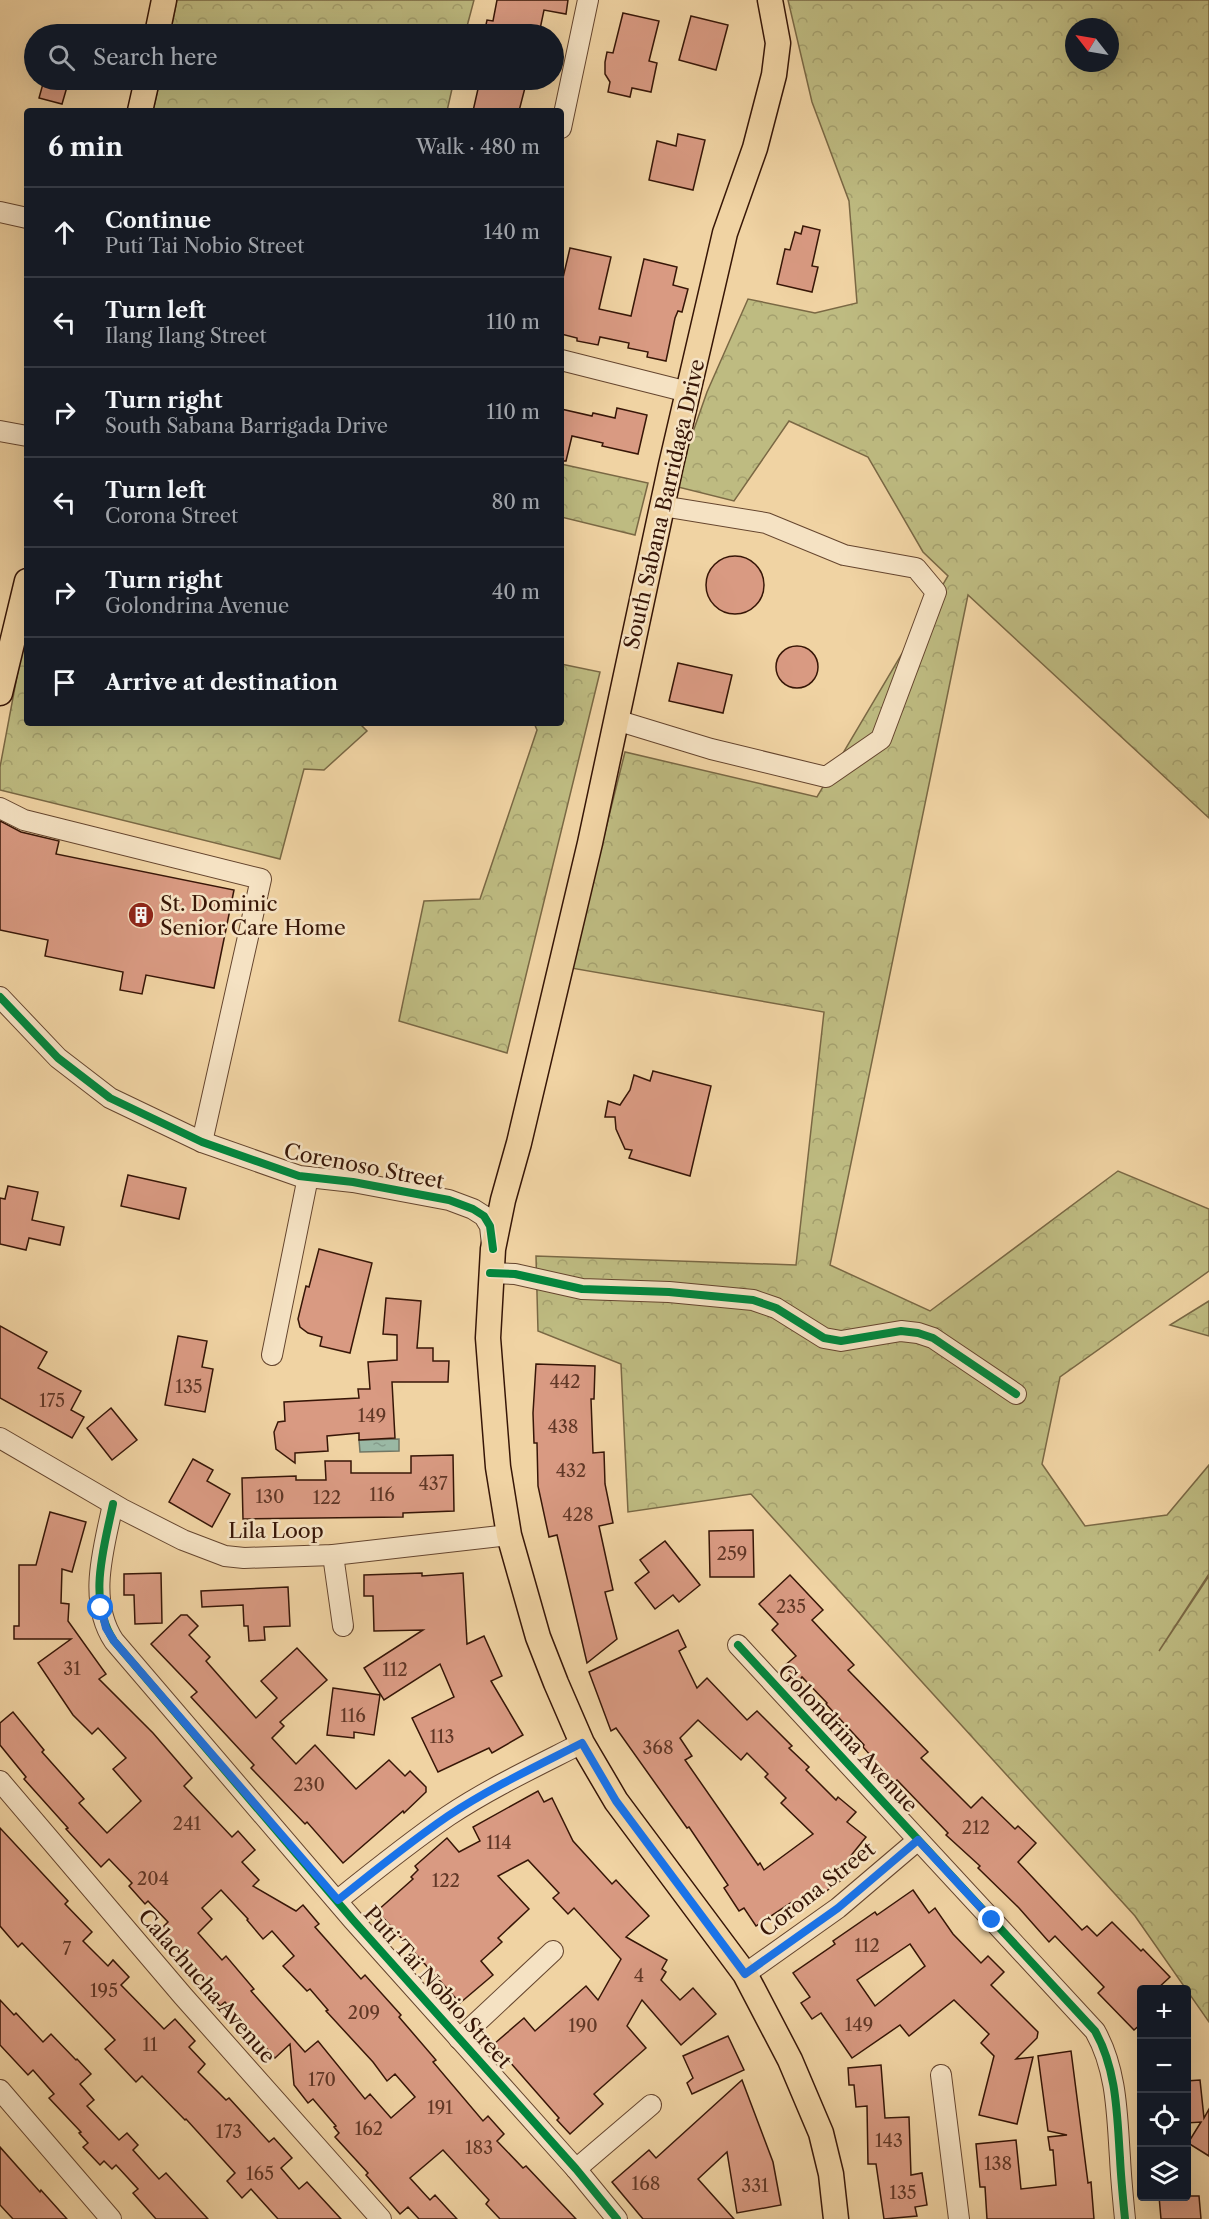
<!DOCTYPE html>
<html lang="en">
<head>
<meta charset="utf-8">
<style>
	body { margin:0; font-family:"Libre Caslon Text",serif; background:#20242c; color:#f1f3f6 }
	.controls { position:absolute; right:18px; bottom:18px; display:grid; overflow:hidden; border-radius:6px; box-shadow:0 6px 24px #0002 }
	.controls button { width:54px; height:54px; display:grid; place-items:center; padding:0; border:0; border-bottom:2px solid #363941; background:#171b24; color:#f1f3f6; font:30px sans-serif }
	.compass { position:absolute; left:1065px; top:18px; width:54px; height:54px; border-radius:50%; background:#171b24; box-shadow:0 6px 24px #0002; rotate:301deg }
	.stop { position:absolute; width:18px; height:18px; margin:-14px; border:4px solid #1a73e8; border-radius:50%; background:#fff }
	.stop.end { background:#1a73e8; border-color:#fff; box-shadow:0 2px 6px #0008 }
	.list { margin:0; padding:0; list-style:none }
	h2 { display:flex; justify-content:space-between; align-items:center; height:78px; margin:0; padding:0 24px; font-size:26px }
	h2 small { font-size:20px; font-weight:400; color:#9ea1a6 }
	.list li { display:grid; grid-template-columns:39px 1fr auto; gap:18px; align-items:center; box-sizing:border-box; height:90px; padding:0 24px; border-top:2px solid #363941 }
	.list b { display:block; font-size:22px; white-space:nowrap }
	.list p { margin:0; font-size:20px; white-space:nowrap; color:#9ea1a6 }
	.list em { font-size:20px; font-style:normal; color:#9ea1a6 }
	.icon { flex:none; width:33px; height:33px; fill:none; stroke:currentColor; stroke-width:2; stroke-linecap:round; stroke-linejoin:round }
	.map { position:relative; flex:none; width:1209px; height:2219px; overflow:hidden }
	.search { position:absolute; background:#171b24; box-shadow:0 6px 24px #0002; left:24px; top:24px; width:540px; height:66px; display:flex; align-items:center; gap:15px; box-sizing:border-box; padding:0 21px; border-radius:33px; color:#9ea1a6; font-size:22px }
	.panel { position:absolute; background:#171b24; box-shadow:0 6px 24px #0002; left:24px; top:108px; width:540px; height:618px; border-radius:6px }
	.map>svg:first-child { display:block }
	.forest { fill:url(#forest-crowns); stroke:#7a6844; stroke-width:1.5; fill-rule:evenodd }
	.water { fill:url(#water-ripples); stroke:#727765; stroke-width:1.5 }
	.building { fill:#d99a82; stroke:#371607; stroke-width:1.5; fill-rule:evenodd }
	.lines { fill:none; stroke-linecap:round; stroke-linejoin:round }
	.minor-casing { stroke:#65452e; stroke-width:22 }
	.major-casing { stroke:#371607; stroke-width:27 }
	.minor { stroke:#f5e2c3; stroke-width:20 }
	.major { stroke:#f0d3a3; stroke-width:24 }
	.cycleway-casing { stroke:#f5e2c3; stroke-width:11 }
	.cycleway { stroke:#00873e; stroke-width:8 }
	.route { stroke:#1a73e8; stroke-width:8 }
	.labels { text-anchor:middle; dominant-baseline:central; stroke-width:5; stroke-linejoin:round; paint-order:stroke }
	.number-label { font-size:18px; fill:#603726 }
	.street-label { font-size:21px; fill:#371607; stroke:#f5e2c3 }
	.poi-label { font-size:21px; fill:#371607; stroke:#f5e2c3; text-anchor:start }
</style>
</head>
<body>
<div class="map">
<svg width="1209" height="2219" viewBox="0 0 1209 2219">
	<defs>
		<pattern id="forest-crowns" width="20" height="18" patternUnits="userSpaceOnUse" patternTransform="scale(1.5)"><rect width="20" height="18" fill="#bebb81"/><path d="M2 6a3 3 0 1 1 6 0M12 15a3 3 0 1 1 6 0" fill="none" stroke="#a4a06e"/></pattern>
		<pattern id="water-ripples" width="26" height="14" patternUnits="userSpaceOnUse" patternTransform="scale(1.5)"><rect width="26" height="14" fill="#9ab8a4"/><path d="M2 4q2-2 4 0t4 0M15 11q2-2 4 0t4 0" fill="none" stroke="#859d8c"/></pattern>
	</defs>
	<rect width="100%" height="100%" fill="#f0d3a3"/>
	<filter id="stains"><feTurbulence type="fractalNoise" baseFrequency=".00333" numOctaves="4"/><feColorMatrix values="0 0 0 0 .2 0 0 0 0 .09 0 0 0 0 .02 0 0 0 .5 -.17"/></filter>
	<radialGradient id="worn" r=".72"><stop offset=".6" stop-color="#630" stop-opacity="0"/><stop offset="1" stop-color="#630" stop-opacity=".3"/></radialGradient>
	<!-- forest -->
	<g class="forest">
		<path d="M177 0H474L465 34H170Z"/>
		<path d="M788 0H1209V818L968 595 830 1265 930 1311 1118 1171 1209 1209V1271L1060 1377 1042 1464 1085 1526 1167 1515 1209 1465V1574L1159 1651 1209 1576V2022L1135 1916 751 1494 628 1512 621 1364 538 1331 536 1256 796 1265 824 1012 571 968 625 752 817 797 948 576 923 552 868 457 789 421 734 501 674 486 707 392 748 299 815 313 857 303 849 201 812 102ZM1074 27H1110V63H1074Z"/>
		<path d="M160 80H454L447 111H153Z"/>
		<path d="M561 464 648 483 635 535 561 517Z"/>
		<path d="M27 623V723H359L367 731 324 770 304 769 280 859 0 790V767Z"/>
		<path d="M561 664 600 672 507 1053 399 1021 424 901 480 899 537 730 534 723H561Z"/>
		<path d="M1209 1301V1336L1170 1325Z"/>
	</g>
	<!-- water -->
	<path class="water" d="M399 1439V1451L360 1452 359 1440Z"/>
	<!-- building -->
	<g class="building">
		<path d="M497 0H568L566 14 544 10 539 34H484L487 20 493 21Z"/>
		<path d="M623 13 659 21 649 61 657 63 651 92 632 88 630 97 608 92 610 82 605 74V62L607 52 613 53Z"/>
		<path d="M691 16 728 25 716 70 679 60Z"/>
		<path d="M44 80H69L62 104 39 98Z"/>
		<path d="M480 80H527L519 111H473Z"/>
		<path d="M678 134 705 140 693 190 649 180 657 141 676 146Z"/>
		<path d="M803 226 820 230 812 266 818 267 812 292 777 284 785 249 790 250 795 232 801 234Z"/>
		<path d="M570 248 611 257 599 309 631 316 644 259 677 267 673 285 688 289 682 312 678 311 675 318 666 361 647 357 648 352 628 348 629 343 600 337 598 345 577 341V338L561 334V286Z"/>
		<path d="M617 408 647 415 638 454 602 446 603 443 572 436 566 461H561V409L592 416 593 413 615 418Z"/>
		<circle cx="735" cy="585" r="29"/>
		<circle cx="797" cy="667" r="21"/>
		<path d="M678 663 732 675 723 713 669 701Z"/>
		<path d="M0 821 21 832 59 841 56 854 234 890 214 988 146 975 142 994 120 990 123 972 45 956 48 940 0 930Z"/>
		<path d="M653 1071 711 1086 690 1176 629 1158 632 1150 625 1149 616 1129 615 1117H605L608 1101 620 1105 630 1090 634 1075 650 1081Z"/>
		<path d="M128 1175 186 1188 179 1219 121 1206Z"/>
		<path d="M8 1186 38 1192 32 1220 64 1227 60 1245 29 1238 26 1250 0 1244V1198L5 1199Z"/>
		<path d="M319 1249 372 1263 350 1353 320 1346 322 1337 308 1333 300 1327 298 1319 306 1286 309 1287Z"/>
		<path d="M386 1298 421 1301 417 1348H433V1361H449L448 1382H392L395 1438 359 1440V1433L327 1436 328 1451 295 1453V1463L276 1449 274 1432 278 1422 285 1421 284 1402 359 1398 358 1389H370L368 1362 397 1360V1335L383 1334Z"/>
		<path d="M0 1326 47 1352 38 1368 81 1391 71 1410 84 1417 72 1438 0 1398Z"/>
		<path d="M178 1336 207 1341 202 1367 213 1369 205 1412 165 1405Z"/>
		<path d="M536 1364 595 1366 594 1399H591L593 1453 604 1452 605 1484 613 1523 599 1526 613 1590 605 1592 617 1639 587 1663 557 1535 549 1537 538 1486 537 1443H534L533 1413Z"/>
		<path d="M111 1408 137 1440 112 1460 87 1428Z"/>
		<path d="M453 1455 454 1511 403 1513V1517L243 1519 242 1478 296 1476V1480H326L325 1461H351V1473H411V1456Z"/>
		<path d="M193 1459 213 1470 207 1481 230 1494 212 1527 169 1502Z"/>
		<path d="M50 1512 86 1522 72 1572 62 1569 61 1603 69 1604 68 1621 106 1674 99 1679 153 1733 192 1778 184 1786 232 1837 238 1831 255 1850 242 1862 259 1880 253 1886 296 1911 303 1905 319 1924 315 1927 361 1979 365 1975 401 2015 399 2017 436 2060 433 2062 483 2121 488 2116 504 2134 497 2141 523 2168 526 2166 576 2219H500L486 2204 489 2200 443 2150 410 2178 430 2200 435 2195 457 2219H419L408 2207 400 2214 366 2175 368 2173 335 2137 339 2133 334 2127 336 2126 313 2099 308 2103 294 2085 290 2044 275 2058 225 2002 220 2006 205 1988 208 1985 159 1931 168 1922 148 1901 145 1904 129 1886 132 1883 109 1859 101 1867 66 1829 68 1828 24 1779 26 1777 0 1745V1723L13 1712 44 1750 42 1752 84 1799 79 1803 107 1833 141 1801 113 1769 126 1758 98 1728 92 1734 73 1715 38 1663 71 1639H14V1626H19V1565H36ZM221 1890 248 1919 247 1920 263 1939 272 1931 294 1956 283 1966 307 1991 310 1989 328 2010 326 2011 373 2062 387 2081 395 2074 415 2097 391 2118 370 2094 365 2099 318 2041 305 2052 251 1991 254 1989 226 1956 222 1960 198 1933 212 1919 202 1908Z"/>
		<path d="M753 1530 754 1577H710L709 1531Z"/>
		<path d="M665 1541 700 1585 679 1602 673 1595 655 1609 635 1583 649 1572 640 1560Z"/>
		<path d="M161 1573 162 1623 135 1624 134 1595H124V1574Z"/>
		<path d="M422 1573V1576L463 1573 467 1644 484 1636 502 1676 491 1681 523 1735 492 1753 489 1748 438 1772 412 1718 454 1697 440 1664 384 1700 364 1668 423 1630 374 1631 373 1596H364V1575Z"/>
		<path d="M790 1575 823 1610 812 1620 854 1665 848 1670 928 1752 921 1758 971 1808 982 1797 1015 1829 1018 1826 1036 1843 1018 1862 1082 1930 1087 1926 1097 1936 1112 1922 1141 1951 1143 1949 1170 1977 1157 1989H1142V2023L1134 2030 1098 1993 1104 1987 1055 1936 1049 1942 1019 1908 978 1868 980 1866 946 1835 948 1833 897 1780 894 1782 863 1747 864 1745 826 1704 827 1703 802 1677 799 1681 784 1666 796 1656 772 1630 778 1624 759 1604Z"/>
		<path d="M288 1587 290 1626 264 1627 265 1640 249 1641 248 1626H244L243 1605 202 1607 201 1591Z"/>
		<path d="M181 1615H187L198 1626 189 1635 210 1657 206 1661 256 1718 277 1698 261 1681 297 1648 327 1680 280 1722 284 1726 272 1738 296 1764 315 1745 356 1789 389 1760 405 1776 410 1771 426 1787V1792L404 1813 403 1811 343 1863 307 1822 305 1824 251 1768 254 1765 191 1697 197 1692 151 1644Z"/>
		<path d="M678 1630 686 1647 679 1651 697 1688 707 1678 747 1720 757 1711 792 1746 789 1748 809 1767 806 1770 836 1800 838 1797 856 1812 847 1822 866 1837 836 1874 840 1881 799 1911 792 1902 756 1926 744 1908 739 1911 724 1888 728 1885 689 1827 687 1828 616 1728 611 1731 589 1672ZM698 1720 741 1760 747 1753 768 1774 765 1777 786 1798 781 1803 813 1834 764 1870 760 1863 758 1865 685 1760 692 1756 680 1738Z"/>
		<path d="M333 1688 380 1695 374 1735 354 1732V1738L327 1735Z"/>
		<path d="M538 1791 544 1802 552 1798 573 1841 612 1884 616 1880 649 1916 626 1937 667 1960 662 1969 666 1972 661 1980 680 2000 693 1988 716 2014 681 2045 642 2000 627 2026 646 2048 594 2094 603 2104 570 2134 557 2120 559 2118 494 2044 524 2018 535 2031 586 1986 598 2000 621 1959 574 1908 568 1914 553 1898 559 1893 528 1860 498 1876 529 1909 498 1938 502 1942 481 1961 493 1975 460 2003 377 1911 413 1879 411 1877 418 1870 415 1866 447 1838 459 1852 480 1841 473 1827Z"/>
		<path d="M0 1828 68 1901 65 1904 92 1932 83 1941 108 1966 113 1960 129 1977 121 1985 164 2029 175 2019 195 2041 189 2047 205 2064 198 2072 226 2100 229 2098 269 2142 274 2138 292 2158 281 2168 299 2189 307 2182 341 2219H278L251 2189 242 2198 227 2181 235 2173 186 2119 185 2120 142 2076 136 2082 105 2049 115 2040 22 1943 18 1947 0 1926Z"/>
		<path d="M913 1890 929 1913 935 1908 953 1934 981 1963 988 1956 1004 1972 991 1985 1038 2032 1037 2038 1016 2059 1033 2057 1017 2124 979 2115 994 2056 981 2043 989 2034 954 2000 909 2036 900 2025 852 2058 821 2013 812 2019 801 2003 810 1997 793 1973 835 1944 833 1941 875 1912 877 1915ZM910 1944 925 1966 875 2006 857 1980Z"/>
		<path d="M0 2000 14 2015 16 2013 43 2042 51 2034 76 2060 77 2059 91 2074 80 2084 94 2100 87 2106 119 2140 127 2133 138 2145 133 2150 159 2179 166 2173 208 2219H156L133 2193 138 2189 116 2165 112 2169 104 2161 100 2165 83 2147 88 2143 79 2133 81 2132 49 2098 54 2094 33 2070 28 2075 0 2045Z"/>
		<path d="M728 2036 744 2070 692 2094 687 2083 693 2078 683 2056Z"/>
		<path d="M1071 2051 1088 2183 1091 2182 1094 2219H987L985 2187H980L976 2144 1016 2140 1021 2189 1056 2185 1053 2150H1050L1048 2137 1067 2135 1048 2131 1038 2056Z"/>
		<path d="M881 2065 885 2118 909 2117 911 2175 922 2173 927 2205 915 2207 917 2216 884 2219 876 2164H868L867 2106 856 2107 854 2085H849L848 2068Z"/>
		<path d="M742 2080 773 2162 781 2205 737 2213 727 2152 698 2179 734 2219H643L612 2182 649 2150 656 2158Z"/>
		<path d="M1200 2080 1204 2118 1209 2109V2156L1188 2143 1201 2122 1186 2123V2081Z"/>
		<path d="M0 2147 40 2192 41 2190 67 2219H13L0 2205Z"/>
		<path d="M1159 2196H1199L1201 2219H1161Z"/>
	</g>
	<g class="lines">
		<!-- minor casing -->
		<g class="minor-casing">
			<g id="minor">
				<path d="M561 128 588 0"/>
				<path d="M0 212 27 218"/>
				<path d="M561 360 688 392"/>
				<path d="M0 431 27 436"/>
				<path d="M616 720 711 749 826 777 881 739 936 592 916 568 844 555 766 523 662 506"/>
				<path d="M0 808 24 820 261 879 202 1142"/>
				<path d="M0 997 58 1058 110 1098 202 1142 299 1176 353 1182 449 1200 473 1209 484 1216 490 1226 492 1245"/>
				<path d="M490 1273 515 1274 582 1289 669 1292 753 1300 776 1308 824 1338 841 1341 901 1331 918 1333 933 1338 1016 1394"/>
				<path d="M272 1355 308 1177"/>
				<path d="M0 1438 122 1509 183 1540 225 1556 244 1558 333 1555 509 1535"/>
				<path d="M113 1504C104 1548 87 1600 114 1641L353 1920 576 2169 617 2219"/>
				<path d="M333 1555 343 1626"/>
				<path d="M738 1645 1095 2031C1117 2070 1117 2115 1120 2158 1121 2179 1123 2199 1125 2219"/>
				<path d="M0 1781 183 1996 381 2219"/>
				<path d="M338 1900C374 1871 410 1842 448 1816 490 1788 537 1766 582 1743"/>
				<path d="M745 1974 838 1908 918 1840"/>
				<path d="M459 2039 553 1951"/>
				<path d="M941 2075 959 2219"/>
				<path d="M0 2090 111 2219"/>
				<path d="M576 2169 651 2105"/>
			</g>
		</g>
		<!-- major casing -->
		<g class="major-casing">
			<g id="major">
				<path d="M770 0 778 43 774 75 755 148 725 233 671 465 590 843 519 1143 503 1200 493 1249 488 1338 498 1467 509 1535 538 1637 556 1683 582 1743 616 1801 745 1974 790 2060 821 2133 831 2174 836 2219"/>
				<path d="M157 34 164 0"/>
				<path d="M140 111 147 80"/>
				<path d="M0 693 27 581"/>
			</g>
		</g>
		<!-- minor -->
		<use href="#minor" class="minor"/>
		<!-- major -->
		<use href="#major" class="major"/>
		<!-- cycleway casing -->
		<g class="cycleway-casing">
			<g id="cycleway">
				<path d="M0 997 58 1058 110 1098 202 1142 299 1176 353 1182 449 1200 473 1209 484 1216 490 1226 493 1249"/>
				<path d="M490 1273 515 1274 582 1289 669 1292 753 1300 776 1308 824 1338 841 1341 901 1331 918 1333 933 1338 1016 1394"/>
				<path d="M113 1504C104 1548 87 1600 114 1641L353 1920 576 2169 617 2219"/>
				<path d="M738 1645 1095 2031C1117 2070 1117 2115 1120 2158 1121 2179 1123 2199 1125 2219"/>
			</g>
		</g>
		<!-- cycleway -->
		<use href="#cycleway" class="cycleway"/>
	</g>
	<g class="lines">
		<!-- route -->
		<path class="route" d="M101 1608 106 1628 114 1641 338 1900C374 1871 410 1842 448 1816 490 1788 537 1766 582 1743L616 1801 745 1974 838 1908 918 1840 992 1920"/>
	</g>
	<!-- icons -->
	<defs>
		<g id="building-disc" transform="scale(1.35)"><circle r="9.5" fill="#8f2418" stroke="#f5e2c3"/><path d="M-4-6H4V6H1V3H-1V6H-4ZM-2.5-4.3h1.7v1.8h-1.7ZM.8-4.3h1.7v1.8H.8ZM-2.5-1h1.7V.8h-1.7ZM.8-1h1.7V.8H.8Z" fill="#fff"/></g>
	</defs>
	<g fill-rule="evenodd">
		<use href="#building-disc" x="141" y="915"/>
	</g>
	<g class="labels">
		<!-- number labels -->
		<g class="number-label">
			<text x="565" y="1382">442</text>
			<text x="189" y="1387">135</text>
			<text x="52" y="1401">175</text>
			<text x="372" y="1416">149</text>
			<text x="563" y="1427">438</text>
			<text x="571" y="1471">432</text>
			<text x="433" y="1484">437</text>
			<text x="382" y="1495">116</text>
			<text x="270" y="1497">130</text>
			<text x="327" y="1498">122</text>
			<text x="578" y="1515">428</text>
			<text x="732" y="1554">259</text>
			<text x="791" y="1607">235</text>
			<text x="72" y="1669">31</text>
			<text x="395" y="1670">112</text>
			<text x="353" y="1716">116</text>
			<text x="442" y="1737">113</text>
			<text x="658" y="1748">368</text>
			<text x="309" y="1785">230</text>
			<text x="187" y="1824">241</text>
			<text x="976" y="1828">212</text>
			<text x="499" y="1843">114</text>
			<text x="153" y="1879">204</text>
			<text x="446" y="1881">122</text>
			<text x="867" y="1946">112</text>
			<text x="67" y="1949">7</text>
			<text x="639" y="1976">4</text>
			<text x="104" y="1991">195</text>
			<text x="364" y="2013">209</text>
			<text x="859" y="2025">149</text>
			<text x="583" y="2026">190</text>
			<text x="150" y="2045">11</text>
			<text x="322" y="2080">170</text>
			<text x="440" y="2108">191</text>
			<text x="369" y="2129">162</text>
			<text x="229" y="2132">173</text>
			<text x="889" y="2141">143</text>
			<text x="479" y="2148">183</text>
			<text x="998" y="2164">138</text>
			<text x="260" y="2174">165</text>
			<text x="646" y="2184">168</text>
			<text x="755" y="2186">331</text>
			<text x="903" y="2193">135</text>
		</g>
		<!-- street labels -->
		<g class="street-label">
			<text transform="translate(664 504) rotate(-77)">South Sabana Barridaga Drive</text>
			<text transform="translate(364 1166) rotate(11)">Corenoso Street</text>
			<text x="276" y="1530">Lila Loop</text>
			<text transform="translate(848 1738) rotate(47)">Golondrina Avenue</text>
			<text transform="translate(817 1889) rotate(-38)">Corona Street</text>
			<text transform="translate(207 1986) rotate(49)">Calachucha Avenue</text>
			<text transform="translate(438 1987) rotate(48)">Puti Tai Nobio Street</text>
		</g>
		<!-- poi labels -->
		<g class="poi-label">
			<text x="160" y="903">St. Dominic<tspan x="160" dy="24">Senior Care Home</tspan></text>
		</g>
	</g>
	<rect width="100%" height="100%" filter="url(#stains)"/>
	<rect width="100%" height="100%" fill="url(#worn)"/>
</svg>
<div class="controls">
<button>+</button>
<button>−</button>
<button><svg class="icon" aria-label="locate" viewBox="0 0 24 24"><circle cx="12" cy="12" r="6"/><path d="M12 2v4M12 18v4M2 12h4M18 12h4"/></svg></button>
<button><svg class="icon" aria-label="layers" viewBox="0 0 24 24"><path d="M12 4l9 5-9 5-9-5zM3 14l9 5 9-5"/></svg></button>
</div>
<svg class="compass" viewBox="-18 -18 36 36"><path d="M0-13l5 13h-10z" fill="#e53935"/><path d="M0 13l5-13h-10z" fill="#9ea1a6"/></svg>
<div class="stop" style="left:101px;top:1608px"></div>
<div class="stop end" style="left:992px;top:1920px"></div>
<div class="search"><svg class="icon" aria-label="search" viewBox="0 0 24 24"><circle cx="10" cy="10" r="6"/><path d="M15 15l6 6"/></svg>Search here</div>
<section class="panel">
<h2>6 min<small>Walk · 480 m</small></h2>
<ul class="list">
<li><svg class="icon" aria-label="ahead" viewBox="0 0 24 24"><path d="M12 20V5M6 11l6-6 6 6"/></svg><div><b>Continue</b><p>Puti Tai Nobio Street</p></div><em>140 m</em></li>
<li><svg class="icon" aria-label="left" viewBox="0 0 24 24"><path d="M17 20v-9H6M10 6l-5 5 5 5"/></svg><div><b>Turn left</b><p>Ilang Ilang Street</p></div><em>110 m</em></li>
<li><svg class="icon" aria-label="right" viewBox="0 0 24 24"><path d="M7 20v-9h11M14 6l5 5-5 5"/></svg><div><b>Turn right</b><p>South Sabana Barrigada Drive</p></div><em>110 m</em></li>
<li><svg class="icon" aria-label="left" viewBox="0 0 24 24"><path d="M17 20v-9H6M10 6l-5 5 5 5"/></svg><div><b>Turn left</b><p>Corona Street</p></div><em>80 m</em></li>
<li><svg class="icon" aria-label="right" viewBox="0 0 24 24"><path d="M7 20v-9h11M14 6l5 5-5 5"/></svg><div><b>Turn right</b><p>Golondrina Avenue</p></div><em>40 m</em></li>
<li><svg class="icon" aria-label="arrive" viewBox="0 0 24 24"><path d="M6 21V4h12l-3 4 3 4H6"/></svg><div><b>Arrive at destination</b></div></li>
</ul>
</section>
</div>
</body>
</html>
